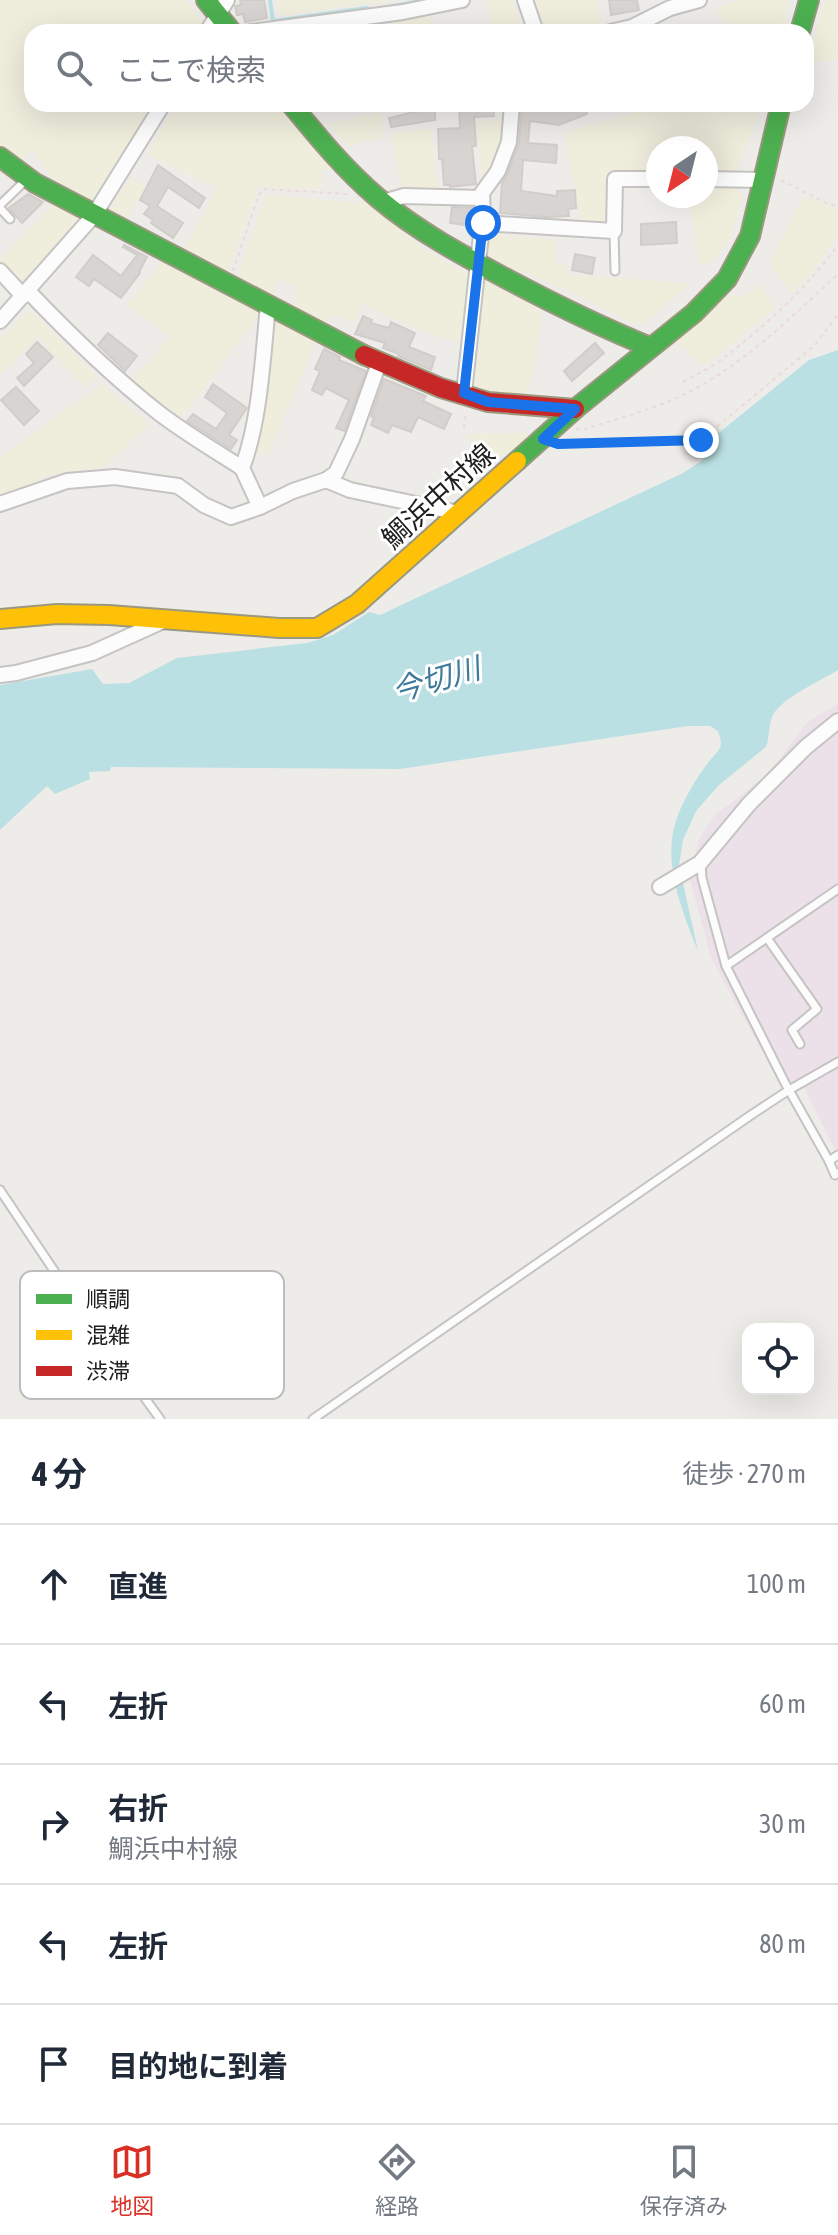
<!DOCTYPE html>
<html lang="ja">
<head>
<meta charset="utf-8">
<style>
	body { margin:0; font-family:"Asap Condensed","Noto Sans JP",sans-serif; background:#f2f2f3; color:#1f2937 }
	.controls { position:absolute; right:24px; bottom:24px; display:grid; overflow:hidden; border-radius:16px; box-shadow:0 8px 32px #0002 }
	.controls button { width:72px; height:72px; display:grid; place-items:center; padding:0; border:0; border-bottom:2px solid #e0e1e3; background:#fff; color:#1f2937; font:40px sans-serif }
	.compass { position:absolute; left:646px; top:136px; width:72px; height:72px; border-radius:50%; background:#fff; box-shadow:0 8px 32px #0002; rotate:215deg }
	.stop { position:absolute; width:24px; height:24px; margin:-18px; border:6px solid #1a73e8; border-radius:50%; background:#fff }
	.stop.end { background:#1a73e8; border-color:#fff; box-shadow:0 2px 8px #0008 }
	.list { margin:0; padding:0; list-style:none }
	h2 { display:flex; justify-content:space-between; align-items:center; height:104px; margin:0; padding:0 32px; font-size:34px }
	h2 small { font-size:26px; font-weight:400; color:#747a83 }
	.list li { display:grid; grid-template-columns:52px 1fr auto; gap:24px; align-items:center; box-sizing:border-box; height:120px; padding:0 32px; border-top:2px solid #e0e1e3 }
	.list b { display:block; font-size:30px; white-space:nowrap }
	.list p { margin:0; font-size:26px; white-space:nowrap; color:#747a83 }
	.list em { font-size:26px; font-style:normal; color:#747a83 }
	.icon { flex:none; width:44px; height:44px; fill:none; stroke:currentColor; stroke-width:2; stroke-linecap:round; stroke-linejoin:round }
	.map { position:relative; flex:none; width:838px; height:1419px; overflow:hidden }
	.search { position:absolute; background:#fff; box-shadow:0 8px 32px #0002; left:24px; right:24px; top:24px; height:88px; display:flex; align-items:center; gap:20px; box-sizing:border-box; padding:0 28px; border-radius:24px; color:#747a83; font-size:30px }
	.sheet { height:704px; background:#fff }
	nav { display:flex; justify-content:space-around; align-items:center; box-sizing:border-box; height:112px; border-top:2px solid #e0e1e3; background:#fff; font-size:22px; color:#747a83 }
	nav a { display:grid; justify-items:center; gap:4px }
	nav .on { color:#d93025 }
	.map>svg:first-child { display:block }
	.industrial { fill:#ece1e9 }
	.farmland { fill:#efeddc }
	.water { fill:#bbe0e3 }
	.lines { fill:none; stroke-linecap:round; stroke-linejoin:round }
	.stream { stroke:#bbe0e3; stroke-width:4 }
	.building { fill:#d7d4d1; stroke:#d1cdca; stroke-width:2 }
	.lane-casing { stroke:#c5c4c3; stroke-width:11 }
	.street-casing { stroke:#c5c4c3; stroke-width:18 }
	.fast-casing { stroke:#9a987f; stroke-width:22 }
	.slow-casing { stroke:#9a987f; stroke-width:22 }
	.jam-casing { stroke:#9a987f; stroke-width:22 }
	.path { stroke:#ecd9da; stroke-width:2; stroke-dasharray:4 4; stroke-linecap:butt }
	.lane { stroke:#fcfcfc; stroke-width:7 }
	.street { stroke:#fcfcfc; stroke-width:14 }
	.fast { stroke:#4caf50; stroke-width:18 }
	.slow { stroke:#ffc107; stroke-width:18 }
	.jam { stroke:#c62828; stroke-width:18 }
	.route { stroke:#1a73e8; stroke-width:10 }
	.labels { text-anchor:middle; dominant-baseline:central; stroke-width:6; stroke-linejoin:round; paint-order:stroke }
	.street-label { font-size:28px; fill:#202020; stroke:#fff }
	.water-label { font-size:30px; font-style:italic; fill:#3f7a9c; stroke:#fff }
	.key { fill:#fff; stroke:#bcbcbc; stroke-width:2 }
	.key-label { font-size:22px; fill:#202020 }
</style>
</head>
<body>
<div class="map">
<svg width="838" height="1419" viewBox="0 0 838 1419">
	<rect width="100%" height="100%" fill="#eeece9"/>
	<!-- industrial -->
	<path class="industrial" d="M838 704V1151L834 1148 800 1080 784 1092 711 958 690 880 699 839 714 816 768 774 807 722Z"/>
	<!-- farmland -->
	<g class="farmland">
		<path d="M0 0H186L204 23 199 32H32V104H135L149 115 93 208 63 193 33 151 16 162 0 150Z"/>
		<path d="M276 0H398L278 16Z"/>
		<path d="M494 0H513L525 32H495L486 2Z"/>
		<path d="M530 0H596L604 28 588 32H540Z"/>
		<path d="M740 0H788L785 32H727L717 8Z"/>
		<path d="M827 0H838V59L806 65V58Z"/>
		<path d="M430 14 434 32H377L376 27Z"/>
		<path d="M177 104H275L332 170H322L321 189 258 187 226 279 180 257 217 188 147 154Z"/>
		<path d="M663 104H763L737 171 706 172V148H658V174L608 176 611 228 582 227 564 133Z"/>
		<path d="M381 112 384 137 348 146 328 124Z"/>
		<path d="M504 119 500 146 490 170 480 181 478 121Z"/>
		<path d="M431 129 438 189 402 191 391 133Z"/>
		<path d="M130 177 146 187 124 222 107 215Z"/>
		<path d="M726 184 744 194 730 242 709 263 699 264 689 196H706V185Z"/>
		<path d="M266 195 368 203 421 247 472 276 464 344 412 327 378 312 363 303 354 324 332 314 325 331 293 313 297 286 276 281 271 302 235 282Z"/>
		<path d="M809 197 838 211V236L810 275 791 293 769 263 802 200Z"/>
		<path d="M55 203 86 220 23 291 0 265V259Z"/>
		<path d="M487 235 555 239V264L567 265 568 274 690 284 644 323H632L579 295 487 257Z"/>
		<path d="M162 261 261 313 181 418 163 409 131 381 170 337 127 304Z"/>
		<path d="M484 281 543 309 535 364 525 401 471 388Z"/>
		<path d="M760 284 775 308 708 364 702 365 674 339 728 295 743 296Z"/>
		<path d="M30 310 98 378 85 388 38 337 0 376V339Z"/>
		<path d="M276 319 316 341 269 453H258L251 469 254 439Z"/>
		<path d="M102 384 149 424 104 467 47 476 3 497 0 493V458Z"/>
		<path d="M481 433H534L503 457 465 436Z"/>
	</g>
	<!-- water -->
	<path class="water" d="M838 350V670C820 681 782 698 773 715 768 725 770 737 766 747L719 785 696 811 683 840 679 865 698 951C682 911 661 861 677 818 684 798 698 775 711 759 715 754 721 750 721 743 721 739 719 735 718 731L710 726H688L400 769 111 767 110 771 89 772 90 779 55 794 47 786 0 830V685L92 669 103 684 129 683 177 658 307 643 333 635 369 612 380 615 683 473 703 460 710 440 809 360Z"/>
	<g class="lines">
		<!-- stream -->
		<g class="stream">
			<path d="M270 0 273 21 367 8 372 10"/>
			<path d="M388 7 425 0"/>
			<path d="M105 376 126 394"/>
		</g>
	</g>
	<!-- building -->
	<g class="building">
		<path d="M240 0H264L267 18 245 22 243 14 237 15 235 6 241 5Z"/>
		<path d="M609 0H637L639 10 611 15Z"/>
		<path d="M459 104H493L494 116 474 117 476 146H472L476 184 450 187V185H444L442 159H439L438 129 460 128Z"/>
		<path d="M522 104 556 106 565 104 567 108 583 104 587 114 559 125 530 121 528 143 557 145 556 163 523 160 521 191 557 196V191L575 190 576 208 568 209 569 216 546 217 500 213 502 183 507 175 519 143Z"/>
		<path d="M435 107V120L391 127 389 118Z"/>
		<path d="M158 165 205 198 199 208 168 187 157 206 183 223 173 238 151 223 153 220 144 214 150 206 140 200Z"/>
		<path d="M28 194 43 202 22 223 9 208Z"/>
		<path d="M452 207 473 208 472 226 450 223Z"/>
		<path d="M676 222 677 243 641 245V224Z"/>
		<path d="M124 245 147 257 139 272 140 273 121 298 94 279 89 286 76 277 93 255 121 276 137 255 123 247Z"/>
		<path d="M575 254 595 258 592 274 572 270Z"/>
		<path d="M363 316 372 320 371 323 389 328 391 322 415 333 409 347 435 357 431 370 398 356 399 354 383 348 385 343 355 334Z"/>
		<path d="M108 333 137 356 125 371 98 345Z"/>
		<path d="M37 342 53 357 24 386 17 378 34 363 26 354Z"/>
		<path d="M595 343 604 353 572 381 564 371Z"/>
		<path d="M324 349 340 357 339 360 366 371 344 431 336 428 349 400 326 388 322 395 312 390 320 371 315 369Z"/>
		<path d="M384 379 426 396 423 401 451 414 444 429 418 417 411 432 392 425 388 433 371 425 374 418 371 416Z"/>
		<path d="M213 384 247 408 229 435 237 440 231 449 187 421 193 414 216 429 227 413 205 397Z"/>
		<path d="M16 387 39 411 24 425 1 400Z"/>
	</g>
	<g class="lines">
		<!-- lane casing -->
		<g class="lane-casing">
			<g id="lane">
				<path d="M0 205 27 179"/>
				<path d="M0 208 10 219"/>
				<path d="M614 231 615 271"/>
				<path d="M701 863 702 878 726 966"/>
				<path d="M838 889 726 966 785 1083 829 1161 838 1155"/>
				<path d="M767 938 817 1009 792 1030 800 1044"/>
				<path d="M829 1161 835 1175 838 1173"/>
				<path d="M0 1190 69 1293 160 1419"/>
				<path d="M313 1419 751 1115 789 1090 838 1062"/>
			</g>
		</g>
		<!-- street casing -->
		<g class="street-casing">
			<g id="street">
				<path d="M525 0 536 32"/>
				<path d="M207 32 227 0"/>
				<path d="M251 32 403 12 462 0"/>
				<path d="M610 32 632 27 670 8 699 0"/>
				<path d="M706 179 763 180"/>
				<path d="M383 202 404 196 482 198"/>
				<path d="M483 223 614 231 615 179H658"/>
				<path d="M0 271 23 296"/>
				<path d="M28 291C69 334 112 376 159 413 185 433 214 450 242 468"/>
				<path d="M268 305C263 355 260 422 242 468L260 507 293 491 326 480"/>
				<path d="M0 321 94 215 163 104"/>
				<path d="M379 363 352 439 336 473 326 480 350 490 459 513"/>
				<path d="M464 393 483 216 482 193 498 171 509 142 512 104"/>
				<path d="M0 504 67 481 115 477 178 486 204 505 231 517 260 507"/>
				<path d="M0 675 16 673 92 653 165 620"/>
				<path d="M660 887 700 863 749 804 806 747 838 721"/>
			</g>
		</g>
		<!-- fast casing -->
		<g class="fast-casing">
			<g id="fast">
				<path d="M206 0 232 32"/>
				<path d="M800 32 809 0"/>
				<path d="M291 104C318 137 345 170 378 198 417 231 462 255 507 279 554 304 601 327 650 347"/>
				<path d="M0 157 35 183 364 355"/>
				<path d="M517 461 575 409 694 313 727 279 750 236 781 104"/>
			</g>
		</g>
		<!-- slow casing -->
		<g class="slow-casing">
			<path id="slow" d="M0 619 57 614 109 615 279 628H317L357 604 517 461"/>
		</g>
		<!-- jam casing -->
		<g class="jam-casing">
			<path id="jam" d="M364 355 441 388 488 402 575 409"/>
		</g>
		<!-- path -->
		<g class="path">
			<path d="M781 180 826 203 838 206"/>
			<path d="M233 271 258 197 263 189 349 194"/>
			<path d="M683 382C696 375 710 368 721 360 764 327 806 289 838 245"/>
			<path d="M464 428 466 414"/>
			<path d="M576 429 582 430C619 418 659 408 693 390 748 360 793 316 838 274"/>
			<path d="M562 444 701 440 815 345 838 314"/>
		</g>
		<!-- lane -->
		<use href="#lane" class="lane"/>
		<!-- street -->
		<use href="#street" class="street"/>
		<!-- fast -->
		<use href="#fast" class="fast"/>
		<!-- slow -->
		<use href="#slow" class="slow"/>
		<!-- jam -->
		<use href="#jam" class="jam"/>
	</g>
	<g class="lines">
		<!-- route -->
		<path class="route" d="M483 223 464 393 488 402 575 409 543 439 558 444 701 440"/>
	</g>
	<g class="labels">
		<!-- street labels -->
		<g class="street-label">
			<text transform="translate(438 496) rotate(-42)">鯛浜中村線</text>
		</g>
		<!-- water labels -->
		<g class="water-label">
			<text transform="translate(436 679) rotate(-16)">今切川</text>
		</g>
	</g>
	<!-- legend -->
	<rect x="20" y="1271" width="264" height="128" rx="12" class="key"/>
	<rect x="36" y="1294" width="36" height="10" fill="#4caf50"/>
	<rect x="36" y="1330" width="36" height="10" fill="#ffc107"/>
	<rect x="36" y="1366" width="36" height="10" fill="#c62828"/>
	<g class="key-label">
		<text x="86" y="1307">順調</text>
		<text x="86" y="1343">混雑</text>
		<text x="86" y="1379">渋滞</text>
	</g>
</svg>
<div class="controls">
<button><svg class="icon" aria-label="locate" viewBox="0 0 24 24"><circle cx="12" cy="12" r="6"/><path d="M12 2v4M12 18v4M2 12h4M18 12h4"/></svg></button>
</div>
<svg class="compass" viewBox="-18 -18 36 36"><path d="M0-13l5 13h-10z" fill="#e53935"/><path d="M0 13l5-13h-10z" fill="#747a83"/></svg>
<div class="stop" style="left:483px;top:223px"></div>
<div class="stop end" style="left:701px;top:440px"></div>
<div class="search"><svg class="icon" aria-label="search" viewBox="0 0 24 24"><circle cx="10" cy="10" r="6"/><path d="M15 15l6 6"/></svg>ここで検索</div>
</div>
<section class="sheet">
<h2>4 分<small>徒歩 · 270 m</small></h2>
<ul class="list">
<li><svg class="icon" aria-label="ahead" viewBox="0 0 24 24"><path d="M12 20V5M6 11l6-6 6 6"/></svg><div><b>直進</b></div><em>100 m</em></li>
<li><svg class="icon" aria-label="left" viewBox="0 0 24 24"><path d="M17 20v-9H6M10 6l-5 5 5 5"/></svg><div><b>左折</b></div><em>60 m</em></li>
<li><svg class="icon" aria-label="right" viewBox="0 0 24 24"><path d="M7 20v-9h11M14 6l5 5-5 5"/></svg><div><b>右折</b><p>鯛浜中村線</p></div><em>30 m</em></li>
<li><svg class="icon" aria-label="left" viewBox="0 0 24 24"><path d="M17 20v-9H6M10 6l-5 5 5 5"/></svg><div><b>左折</b></div><em>80 m</em></li>
<li><svg class="icon" aria-label="arrive" viewBox="0 0 24 24"><path d="M6 21V4h12l-3 4 3 4H6"/></svg><div><b>目的地に到着</b></div></li>
</ul>
</section>
<nav>
<a class="on"><svg class="icon" aria-label="map" viewBox="0 0 24 24"><path d="M3 6l6-2 6 2 6-2v14l-6 2-6-2-6 2zM9 4v14M15 6v14"/></svg>地図</a>
<a><svg class="icon" aria-label="directions" viewBox="0 0 24 24"><path d="M12 3l9 9-9 9-9-9zM9 14v-3h6M13 9l2 2-2 2"/></svg>経路</a>
<a><svg class="icon" aria-label="saved" viewBox="0 0 24 24"><path d="M7 4h10v16l-5-4-5 4z"/></svg>保存済み</a>
</nav>
</body>
</html>
